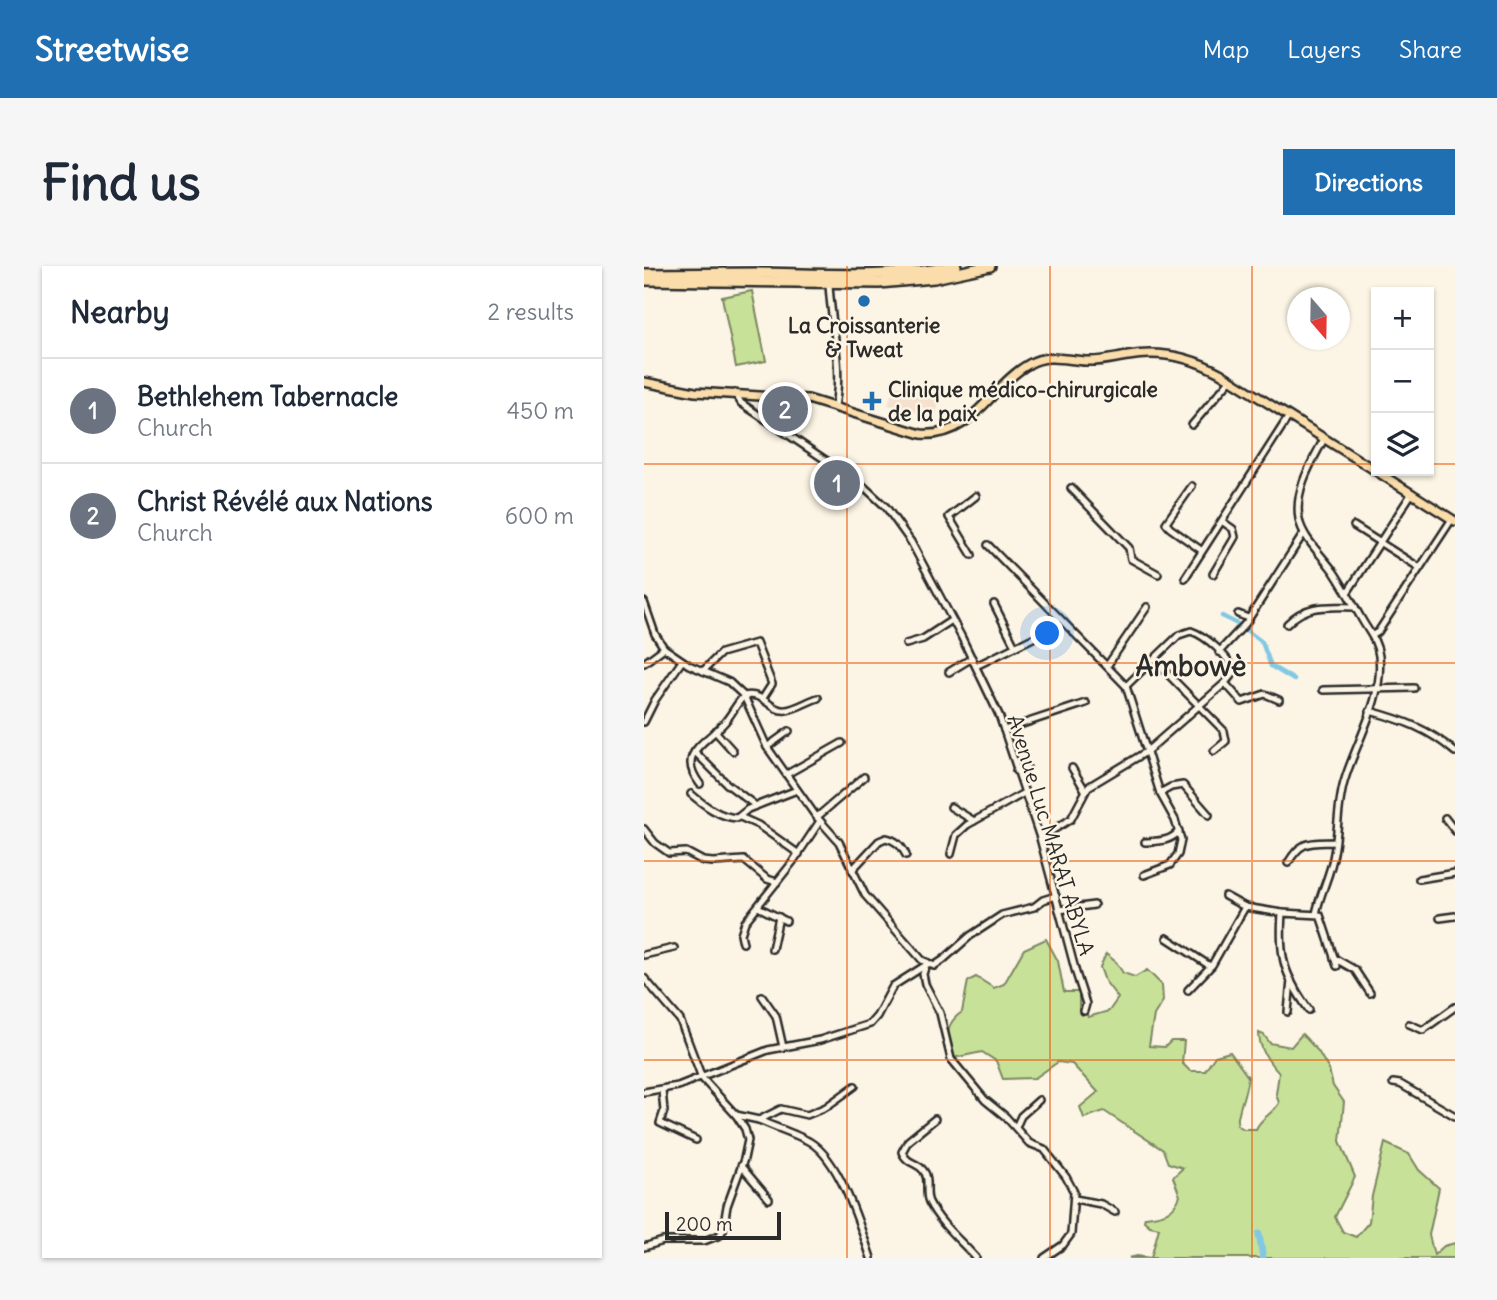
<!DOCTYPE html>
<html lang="en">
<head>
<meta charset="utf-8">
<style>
	body { margin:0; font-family:Delius,sans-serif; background:#f6f6f7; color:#1f2937 }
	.controls { position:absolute; right:21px; top:21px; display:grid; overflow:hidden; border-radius:0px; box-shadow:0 2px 5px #0004 }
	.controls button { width:63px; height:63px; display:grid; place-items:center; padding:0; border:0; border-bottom:2px solid #e0e1e3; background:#fff; color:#1f2937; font:35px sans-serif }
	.compass { position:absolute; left:643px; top:21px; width:63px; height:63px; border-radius:50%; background:#fff; box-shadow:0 2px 5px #0004; rotate:160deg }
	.scale { position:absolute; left:21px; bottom:18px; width:116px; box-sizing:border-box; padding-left:7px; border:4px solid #2b2b2b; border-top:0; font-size:19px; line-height:24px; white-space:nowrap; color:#2b2b2b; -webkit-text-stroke:5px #fcf5e5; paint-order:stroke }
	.you { position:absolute; left:404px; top:368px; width:24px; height:24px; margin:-18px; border:5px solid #fff; border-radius:50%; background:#1a73e8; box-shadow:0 0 0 10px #1a73e833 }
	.badge { display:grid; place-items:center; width:46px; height:46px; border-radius:50%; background:#1f6fb2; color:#fff; font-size:23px; font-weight:700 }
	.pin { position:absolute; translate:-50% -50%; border:4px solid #fff; box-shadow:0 2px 7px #0006 }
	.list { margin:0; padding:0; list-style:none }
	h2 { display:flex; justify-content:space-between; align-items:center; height:91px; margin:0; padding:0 28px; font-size:30px }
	h2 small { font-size:23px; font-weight:400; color:#747a83 }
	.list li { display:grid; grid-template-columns:46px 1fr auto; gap:21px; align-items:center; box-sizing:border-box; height:105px; padding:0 28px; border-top:2px solid #e0e1e3 }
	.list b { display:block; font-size:26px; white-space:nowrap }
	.list p { margin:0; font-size:23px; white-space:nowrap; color:#747a83 }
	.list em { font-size:23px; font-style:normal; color:#747a83 }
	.icon { flex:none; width:38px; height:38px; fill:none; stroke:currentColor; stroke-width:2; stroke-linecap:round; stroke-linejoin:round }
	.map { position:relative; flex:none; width:811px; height:992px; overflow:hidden; border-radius:0px }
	header { display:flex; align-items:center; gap:42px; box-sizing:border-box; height:98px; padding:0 35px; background:#1f6fb2; color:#fff }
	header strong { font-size:33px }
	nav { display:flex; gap:38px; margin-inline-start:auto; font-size:24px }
	.intro { display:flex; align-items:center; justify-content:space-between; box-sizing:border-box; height:168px; padding:0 42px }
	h1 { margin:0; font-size:49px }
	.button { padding:18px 32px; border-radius:0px; background:#1f6fb2; color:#fff; font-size:24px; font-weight:700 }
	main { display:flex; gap:42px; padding:0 42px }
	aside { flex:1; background:#fff; border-radius:0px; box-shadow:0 2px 5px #0004 }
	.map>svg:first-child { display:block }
	.built { fill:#f5e1ce }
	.green { fill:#c8e198; stroke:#7a8662; stroke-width:2 }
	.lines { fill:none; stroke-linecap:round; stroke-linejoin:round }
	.canal { stroke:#82c8e3; stroke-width:4.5 }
	.river { stroke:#82c8e3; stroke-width:7 }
	.minor-casing { stroke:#2b2b2b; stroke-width:10 }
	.major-casing { stroke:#2b2b2b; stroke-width:12 }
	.highway-casing { stroke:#2b2b2b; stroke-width:14 }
	.minor { stroke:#fcf5e5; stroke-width:5 }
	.major { stroke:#faddab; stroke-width:7 }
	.highway { stroke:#faddab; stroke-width:9 }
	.grid { fill:none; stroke:#e8590c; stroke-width:2; stroke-opacity:0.55 }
	.poi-dot { fill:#1f6fb2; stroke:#fcf5e5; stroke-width:2.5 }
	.labels { text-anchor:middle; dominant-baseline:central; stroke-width:5; stroke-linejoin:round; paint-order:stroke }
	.poi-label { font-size:21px; font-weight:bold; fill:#2b2b2b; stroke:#fcf5e5 }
	.street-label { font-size:21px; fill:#2b2b2b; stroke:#fcf5e5 }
	.district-label { font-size:28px; font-weight:bold; fill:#2b2b2b; stroke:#fcf5e5 }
</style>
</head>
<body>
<header>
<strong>Streetwise</strong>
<nav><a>Map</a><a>Layers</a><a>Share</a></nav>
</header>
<div class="intro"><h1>Find us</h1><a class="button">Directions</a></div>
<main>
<aside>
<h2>Nearby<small>2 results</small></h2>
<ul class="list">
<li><span class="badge" style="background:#6b7280">1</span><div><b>Bethlehem Tabernacle</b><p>Church</p></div><em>450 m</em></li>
<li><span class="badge" style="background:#6b7280">2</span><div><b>Christ Révélé aux Nations</b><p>Church</p></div><em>600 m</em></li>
</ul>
</aside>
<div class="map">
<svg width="811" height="992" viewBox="0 0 811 992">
	<rect width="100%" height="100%" fill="#fcf5e5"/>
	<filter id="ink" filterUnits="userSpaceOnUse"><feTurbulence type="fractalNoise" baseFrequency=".0143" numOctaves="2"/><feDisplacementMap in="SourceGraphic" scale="14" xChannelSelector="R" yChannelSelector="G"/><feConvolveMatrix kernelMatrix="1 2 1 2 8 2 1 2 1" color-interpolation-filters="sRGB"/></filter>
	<g filter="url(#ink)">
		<!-- built -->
		<path class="built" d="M250 119 297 131 291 151 244 139Z"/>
		<!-- green -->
		<g class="green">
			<path d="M108 25 122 95 92 101 78 31Z"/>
			<path d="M402 673 414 695 420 726H435V744L442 746 444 751 465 745 474 732 461 715 456 701 462 688 472 696 479 707 491 711 503 704 518 719 519 735 510 749 505 780 521 781 527 775H540L538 797 546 805H561L571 790 586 786 604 811C602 828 594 842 593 859L600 863H612C617 851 629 848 635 837L632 828 635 807C625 797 615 782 615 767L620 769 626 777 647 781 658 768 674 785 685 804 689 820 700 836 696 875 711 911 691 951 699 966 712 971 725 956 728 930 741 877 765 888 775 904 795 922 785 969 790 989 800 980 811 977V992H485L493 990 507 992 515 962 506 960 500 955 501 951C518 949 529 948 536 930L529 911 539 902 524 897 519 884 460 845 440 852 436 841 454 826 428 798 414 796 391 812 359 813 352 795 338 786 309 792C304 772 298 760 318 746L324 715 332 711 350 722 360 718 380 683Z"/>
		</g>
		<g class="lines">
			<!-- canal -->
			<path class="canal" d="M578 350 597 360 618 376 627 400 650 414"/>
			<!-- river -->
			<path class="river" d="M615 968 619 992"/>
			<!-- minor casing -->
			<g class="minor-casing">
				<g id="minor">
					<path d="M185 18C187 59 199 100 191 140"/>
					<path d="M91 127 97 137 217 218 242 241 267 276 317 370 355 449 396 572 432 707 442 738 440 745"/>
					<path d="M548 159 587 113"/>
					<path d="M548 220 522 257 526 262 557 284"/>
					<path d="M427 222 485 282 487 293 514 308"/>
					<path d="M710 260 776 302"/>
					<path d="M344 279 482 420 516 527 531 554 537 574 534 588 526 599 500 609"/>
					<path d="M328 289 305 251 332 230"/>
					<path d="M569 308 591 271 589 263 579 256"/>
					<path d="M541 312 645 150"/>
					<path d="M703 327 768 227"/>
					<path d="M0 336 11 368 20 382 45 399 85 416 100 430 123 481 171 549 195 576 221 629 278 694 290 700 299 694 326 670 358 649 390 641 399 634 412 630"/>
					<path d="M350 338 371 380"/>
					<path d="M594 348 604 352"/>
					<path d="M643 358C663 337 685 341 711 341"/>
					<path d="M729 369 734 366 808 253"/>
					<path d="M262 378 279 373 308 354"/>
					<path d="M575 386 602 357 660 267"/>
					<path d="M510 394 580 465 582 475 570 485"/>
					<path d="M0 397 20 382"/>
					<path d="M332 400 397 368"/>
					<path d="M463 400 503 341"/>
					<path d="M59 405 77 387 112 377 128 418 119 432"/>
					<path d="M305 406 328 392"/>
					<path d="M581 417 598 436 621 428 635 434"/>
					<path d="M679 424 770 422"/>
					<path d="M726 445C759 454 785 463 811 486"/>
					<path d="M0 456 11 434 38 395"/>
					<path d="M360 464 442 437"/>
					<path d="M71 465 89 485"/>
					<path d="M123 481 145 465"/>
					<path d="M51 486 83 518 112 540"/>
					<path d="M428 502 441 524"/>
					<path d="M372 505 383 502"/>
					<path d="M143 508 198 477"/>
					<path d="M56 518C32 487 61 478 80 457 88 448 92 438 100 430 120 425 126 446 142 444 152 443 164 435 174 432"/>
					<path d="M516 527 527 521 539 519 565 549"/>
					<path d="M47 528C61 540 76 551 93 552L104 543 153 524"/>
					<path d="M307 541 330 555"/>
					<path d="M96 551 114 559 155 588"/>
					<path d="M173 551 220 511"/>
					<path d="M801 552 811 565"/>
					<path d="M0 563 11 577 25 587 42 586 59 595 69 596 100 594 123 613 133 616"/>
					<path d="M396 572 427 553 444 521 502 486 581 417 590 406C585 390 562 370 547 365L535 369 482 420"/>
					<path d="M501 576C514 575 526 576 535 565"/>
					<path d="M307 588 312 569 323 559 380 527"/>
					<path d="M644 597C658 573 667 577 691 576"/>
					<path d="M208 604 235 575 242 572C252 574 258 580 262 589"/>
					<path d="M775 613 811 607"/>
					<path d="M581 630 601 641"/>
					<path d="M114 641 142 655"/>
					<path d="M415 644 450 639"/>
					<path d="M672 648C676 627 687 608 690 587 695 562 693 537 701 513 713 474 740 432 735 390 733 374 724 365 717 352 708 336 700 321 690 306 679 290 658 272 655 253 650 225 667 197 680 173"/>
					<path d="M796 652 811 650"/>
					<path d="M523 672 566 700"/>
					<path d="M99 677 97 668 101 656 148 597 176 555"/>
					<path d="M128 683 135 651"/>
					<path d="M0 689 30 682"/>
					<path d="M690 692 711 704 726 727"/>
					<path d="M283 696 279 708 281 718 296 747 307 793 341 834 362 851 385 877 400 883 422 911 430 926 427 968 419 979 400 992"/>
					<path d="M0 712 36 754 58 812 92 849 101 863 104 874 100 893 83 940 79 964 76 969 60 975H19L0 981"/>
					<path d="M544 724 568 699 601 641 638 647"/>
					<path d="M118 730 132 750 139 781"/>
					<path d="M665 744C639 708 635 690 638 647L676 649 693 700"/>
					<path d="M644 746 647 714"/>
					<path d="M765 758 779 764 811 741"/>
					<path d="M749 817 756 818 811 850"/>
					<path d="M18 824 20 845 16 857 52 874"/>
					<path d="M0 826 34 820 124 784 176 774 226 758 233 750 249 720 282 699"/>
					<path d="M92 849 115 854 137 843 163 849 182 841 211 820"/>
					<path d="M291 853 264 875 258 886C263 898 272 896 279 904 287 913 280 926 285 936 296 958 316 974 332 992"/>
					<path d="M115 854C130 861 152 868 166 876 196 894 216 960 227 992"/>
					<path d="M372 861 377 850 395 834"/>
					<path d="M97 900 125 933"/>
					<path d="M431 933 457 938 471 946"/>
				</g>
			</g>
			<!-- major casing -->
			<g class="major-casing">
				<g id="major">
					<path d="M0 116 51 126 164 133 277 168C329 172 346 120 385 98 403 87 422 94 442 95 456 96 470 92 484 90 517 84 547 91 576 107L732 205"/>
					<path d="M732 205 811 255"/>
				</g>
			</g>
			<!-- highway casing -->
			<g class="highway-casing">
				<g id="highway">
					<path d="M0 8C38 8 76 7 113 7 180 8 246 13 312 0"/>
					<path d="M0 14 235 17 290 12 346 0"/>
				</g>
			</g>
			<!-- minor -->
			<use href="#minor" class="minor"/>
			<!-- major -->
			<use href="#major" class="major"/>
			<!-- highway -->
			<use href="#highway" class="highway"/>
		</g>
	</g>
	<!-- grid -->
	<path class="grid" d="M203 0V992M406 0V992M608 0V992M0 198H732M785 198H811M0 397H811M0 595H811M0 794H811"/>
	<!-- markers -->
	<g class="poi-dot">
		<circle cx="220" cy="35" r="7"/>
		<path d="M224.5 124.5h7v7h7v7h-7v7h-7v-7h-7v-7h7z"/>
	</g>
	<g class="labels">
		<!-- poi labels -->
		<g class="poi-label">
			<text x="220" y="59">La Croissanterie<tspan x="220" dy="24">&amp; Tweat</tspan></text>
			<text x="244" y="123" text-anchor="start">Clinique médico-chirurgicale<tspan x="244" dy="24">de la paix</tspan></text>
		</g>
		<!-- street labels -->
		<g class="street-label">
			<text transform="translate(407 569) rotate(73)">Avenue Luc MARAT ABYLA</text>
		</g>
		<!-- district labels -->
		<g class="district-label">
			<text x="547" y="400">Ambowè</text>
		</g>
	</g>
</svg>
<div class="controls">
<button>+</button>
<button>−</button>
<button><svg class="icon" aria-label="layers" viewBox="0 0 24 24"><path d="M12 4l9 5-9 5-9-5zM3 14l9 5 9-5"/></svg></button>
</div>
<svg class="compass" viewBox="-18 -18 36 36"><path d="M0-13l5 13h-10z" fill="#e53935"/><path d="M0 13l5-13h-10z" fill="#747a83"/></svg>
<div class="scale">200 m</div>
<div class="you"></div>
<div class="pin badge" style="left:193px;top:217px;background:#6b7280">1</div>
<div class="pin badge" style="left:141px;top:143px;background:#6b7280">2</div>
</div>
</main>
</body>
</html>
